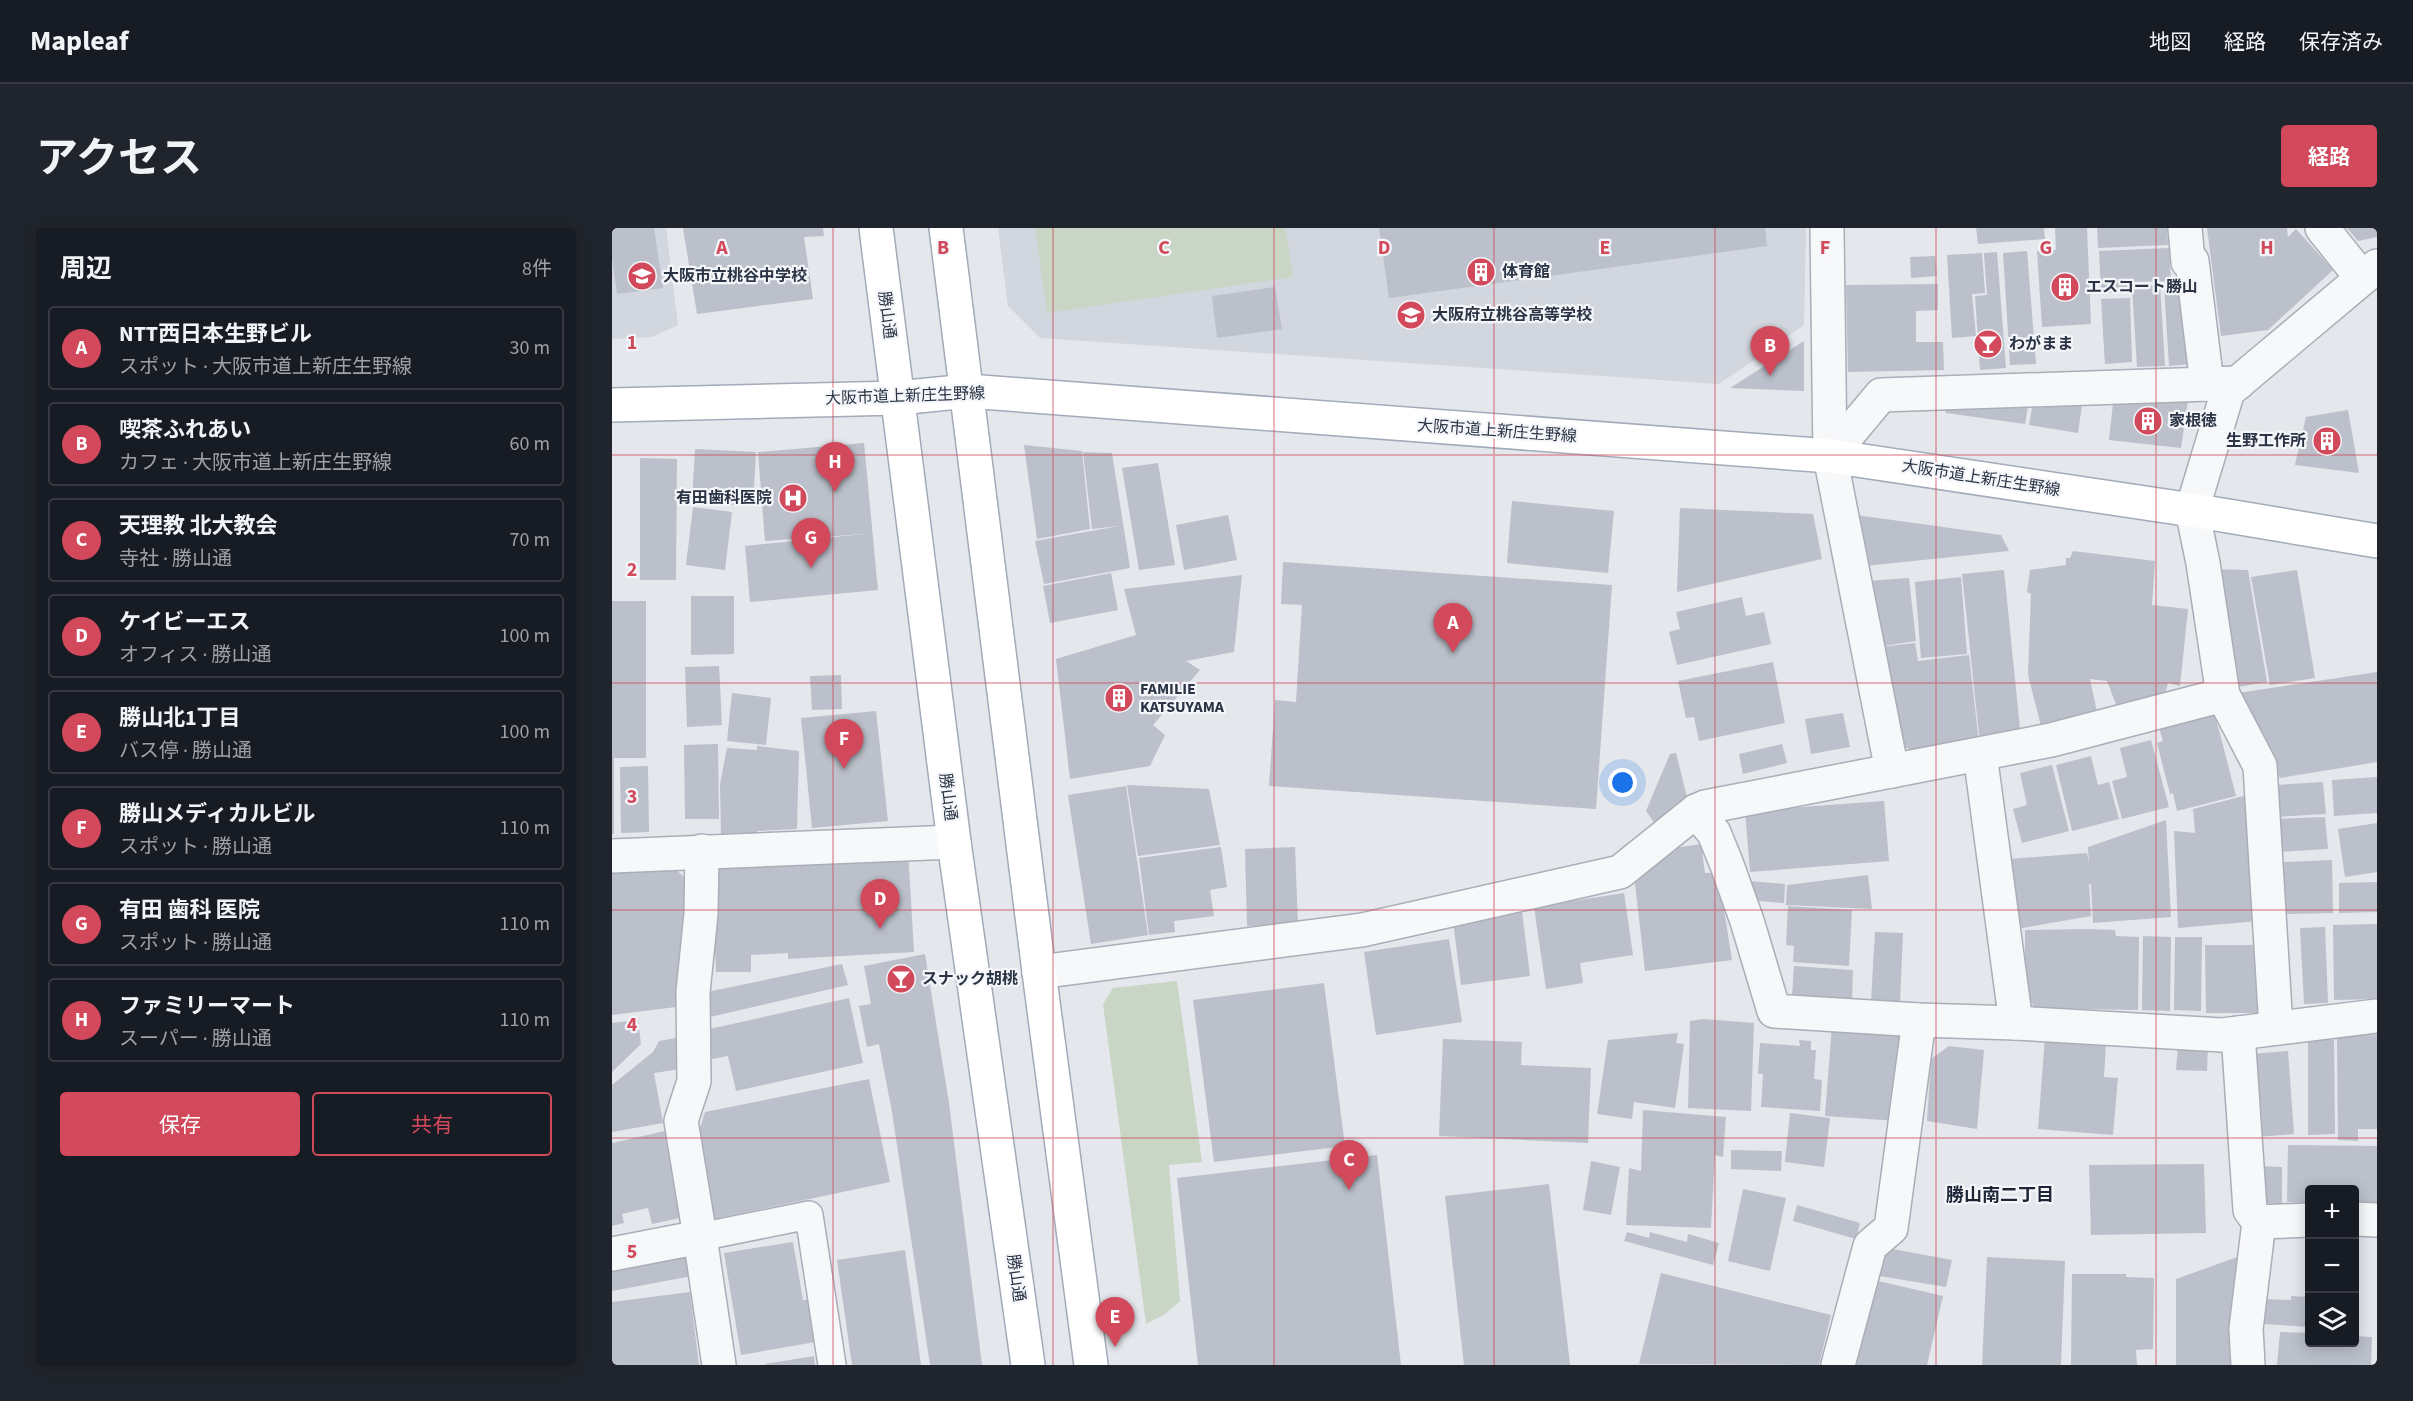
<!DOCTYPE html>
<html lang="ja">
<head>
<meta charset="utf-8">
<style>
	body { margin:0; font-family:"Source Sans 3","Noto Sans JP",sans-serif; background:#20242c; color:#f1f3f6 }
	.controls { position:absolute; right:18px; bottom:18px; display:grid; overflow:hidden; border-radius:6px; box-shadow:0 3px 15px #0003 }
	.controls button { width:54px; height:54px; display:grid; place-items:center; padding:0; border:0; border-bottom:2px solid #363941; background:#171b24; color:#f1f3f6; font:30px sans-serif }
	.you { position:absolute; left:1011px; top:555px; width:21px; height:21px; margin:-15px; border:4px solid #fff; border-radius:50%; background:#1a73e8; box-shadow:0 0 0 9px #1a73e833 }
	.badge { display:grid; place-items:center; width:39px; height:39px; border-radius:50%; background:#d1495b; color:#fff; font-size:20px; font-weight:700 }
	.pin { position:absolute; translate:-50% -50px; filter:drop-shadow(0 2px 3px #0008) }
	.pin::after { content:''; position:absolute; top:32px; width:21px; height:18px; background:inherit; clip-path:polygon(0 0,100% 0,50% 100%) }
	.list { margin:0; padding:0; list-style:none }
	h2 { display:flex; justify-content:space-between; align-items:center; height:78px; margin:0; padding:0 24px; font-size:26px }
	h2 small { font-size:20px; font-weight:400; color:#9ea1a6 }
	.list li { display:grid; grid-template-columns:39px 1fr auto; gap:18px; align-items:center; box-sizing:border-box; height:84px; margin:0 12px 12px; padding:0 12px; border:2px solid #363941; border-radius:6px }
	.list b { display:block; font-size:22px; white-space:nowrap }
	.list p { margin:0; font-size:20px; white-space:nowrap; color:#9ea1a6 }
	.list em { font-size:20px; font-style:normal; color:#9ea1a6 }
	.actions { display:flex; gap:12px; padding:18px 24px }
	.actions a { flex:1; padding:14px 0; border:2px solid #d1495b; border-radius:6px; text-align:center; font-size:21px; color:#d1495b }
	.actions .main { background:#d1495b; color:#fff }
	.icon { flex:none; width:33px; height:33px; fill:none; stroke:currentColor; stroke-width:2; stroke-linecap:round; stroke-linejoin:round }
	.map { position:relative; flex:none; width:1765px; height:1137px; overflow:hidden; border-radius:6px }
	header { display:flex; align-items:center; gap:36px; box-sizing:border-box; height:84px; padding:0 30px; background:#171b24; border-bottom:2px solid #363941 }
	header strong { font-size:28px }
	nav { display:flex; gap:33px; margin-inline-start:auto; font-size:21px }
	.intro { display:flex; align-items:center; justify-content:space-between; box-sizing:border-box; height:144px; padding:0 36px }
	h1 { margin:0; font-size:42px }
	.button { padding:15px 27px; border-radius:6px; background:#d1495b; color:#fff; font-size:21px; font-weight:700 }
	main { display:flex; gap:36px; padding:0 36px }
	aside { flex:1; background:#171b24; border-radius:6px; box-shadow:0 3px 15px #0003 }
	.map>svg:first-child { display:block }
	.built { fill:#d2d6de }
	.green { fill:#c9d6c5 }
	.building { fill:#bbc0ca }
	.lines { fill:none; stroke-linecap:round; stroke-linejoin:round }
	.service-casing { stroke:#a9aeb7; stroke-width:30 }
	.minor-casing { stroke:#a9aeb7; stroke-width:36 }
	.primary-casing { stroke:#a3abb8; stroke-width:36 }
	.service { stroke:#f7f8fa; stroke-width:27 }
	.minor { stroke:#f7f8fa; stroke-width:33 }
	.primary { stroke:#fff; stroke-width:33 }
	.grid { fill:none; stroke:#d1495b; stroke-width:1.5; stroke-opacity:0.55 }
	.labels { text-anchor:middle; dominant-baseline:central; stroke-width:4.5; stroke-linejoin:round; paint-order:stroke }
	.poi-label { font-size:16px; font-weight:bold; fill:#2b3445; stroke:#f4f6f9; text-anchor:start }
	.street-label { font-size:16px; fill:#2b3445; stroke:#f4f6f9 }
	.neighbourhood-label { font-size:18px; font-weight:bold; fill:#1d2536; stroke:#f4f6f9 }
	.grid-label { font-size:20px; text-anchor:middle; font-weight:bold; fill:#d1495b; stroke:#f4f6f9; stroke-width:4.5; stroke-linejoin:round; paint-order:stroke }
</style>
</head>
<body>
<header>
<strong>Mapleaf</strong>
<nav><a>地図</a><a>経路</a><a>保存済み</a></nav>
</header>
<div class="intro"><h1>アクセス</h1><a class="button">経路</a></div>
<main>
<aside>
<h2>周辺<small>8件</small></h2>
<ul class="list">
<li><span class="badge">A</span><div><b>NTT西日本生野ビル</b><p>スポット · 大阪市道上新庄生野線</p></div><em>30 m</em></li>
<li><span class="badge">B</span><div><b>喫茶ふれあい</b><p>カフェ · 大阪市道上新庄生野線</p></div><em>60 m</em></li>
<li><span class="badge">C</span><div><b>天理教 北大教会</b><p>寺社 · 勝山通</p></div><em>70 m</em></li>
<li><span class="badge">D</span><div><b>ケイビーエス</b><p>オフィス · 勝山通</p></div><em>100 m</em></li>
<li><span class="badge">E</span><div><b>勝山北1丁目</b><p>バス停 · 勝山通</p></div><em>100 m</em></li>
<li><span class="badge">F</span><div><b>勝山メディカルビル</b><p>スポット · 勝山通</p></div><em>110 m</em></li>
<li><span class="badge">G</span><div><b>有田 歯科 医院</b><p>スポット · 勝山通</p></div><em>110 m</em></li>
<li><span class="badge">H</span><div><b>ファミリーマート</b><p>スーパー · 勝山通</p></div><em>110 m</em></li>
</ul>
<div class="actions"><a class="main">保存</a><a>共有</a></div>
</aside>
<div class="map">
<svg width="1765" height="1137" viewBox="0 0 1765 1137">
	<rect width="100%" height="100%" fill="#e4e7ec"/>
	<!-- built -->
	<g class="built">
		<path d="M0 0H54L66 97 40 109 0 111Z"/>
		<path d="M386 0H1194L1192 97 1107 156 428 110 396 78Z"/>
	</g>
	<!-- green -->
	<g class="green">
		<path d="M423 0H673L681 49 435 85Z"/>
		<path d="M565 753 590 934 557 937 568 1073 553 1086 534 1096 491 776 501 760Z"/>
	</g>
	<!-- building -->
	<g class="building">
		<path d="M0 0H42L51 60 5 66 0 29Z"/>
		<path d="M71 0H211L212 8 192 9 201 71 85 86Z"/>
		<path d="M767 0H1153L1155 18 777 70Z"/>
		<path d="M1364 0H1432L1433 11 1366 16Z"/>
		<path d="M1443 0H1475L1479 96 1430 99 1425 23 1444 22Z"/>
		<path d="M1485 0H1555L1556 17 1486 20Z"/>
		<path d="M1595 0H1675L1676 9 1684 1 1721 42 1656 102 1609 108Z"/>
		<path d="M1735 0H1765V9L1746 13Z"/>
		<path d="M1557 20 1559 53 1519 54 1520 63 1489 65 1487 23Z"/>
		<path d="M1415 23 1424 136 1398 137 1391 25Z"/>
		<path d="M1385 24 1394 140 1368 142 1363 68 1375 67 1372 25Z"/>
		<path d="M1370 25 1373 65 1360 66 1364 108 1340 110 1335 27Z"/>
		<path d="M1323 28 1325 48 1299 50 1298 29Z"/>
		<path d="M1326 56V82L1304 83V114H1331L1332 142 1236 144 1234 57Z"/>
		<path d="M1574 56 1580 136 1557 138 1552 58Z"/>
		<path d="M1548 57 1553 138 1525 139 1520 59Z"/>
		<path d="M663 59 670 101 605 110 600 68Z"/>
		<path d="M1518 70 1520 134 1493 136 1489 71Z"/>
		<path d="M1192 113V163L1118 160Z"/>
		<path d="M1576 173 1569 220 1497 212 1501 175Z"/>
		<path d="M1470 177 1466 205 1417 197 1420 180Z"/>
		<path d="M1416 179 1413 196 1334 185 1333 182Z"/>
		<path d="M1736 182 1747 245 1683 237 1694 189Z"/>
		<path d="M252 215 266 362 138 374 133 318 252 306 153 313 146 224Z"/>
		<path d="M412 217 470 223 478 301 425 311Z"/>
		<path d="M83 221 144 224 141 278 80 274Z"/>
		<path d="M471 224 500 225 518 340 432 356 423 313 507 298 480 301Z"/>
		<path d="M28 230 65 231 64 352H28Z"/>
		<path d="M546 235 563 337 527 342 510 240Z"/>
		<path d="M900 273 1002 283 996 345 895 335Z"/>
		<path d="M81 279 120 284 113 342 74 337Z"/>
		<path d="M1068 280 1201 286 1210 331 1065 364Z"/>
		<path d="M616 287 625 332 572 342 564 297Z"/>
		<path d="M1244 287 1389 307 1397 323 1253 338Z"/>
		<path d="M1461 323 1543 333 1540 377 1576 381 1568 458 1556 455 1553 467 1505 479 1495 453 1478 451 1485 484 1430 502 1416 447 1419 366 1415 364 1418 342 1454 337V330H1458Z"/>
		<path d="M671 334 1000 357 984 581 657 558 663 472 684 474 690 377 669 376Z"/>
		<path d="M1600 341 1636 342 1655 454 1620 460Z"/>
		<path d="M1392 342 1409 511 1368 516 1350 346Z"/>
		<path d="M1685 342 1703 450 1658 457 1639 349Z"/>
		<path d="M499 345 506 382 438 395 431 358Z"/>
		<path d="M630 347 622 424 574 433 588 442 541 497 553 507 538 538 458 551 444 431 524 407 512 361Z"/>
		<path d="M1349 349 1355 426 1309 430 1303 354Z"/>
		<path d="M1297 350 1304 413 1265 419 1255 353Z"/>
		<path d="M79 368H122V426L79 427Z"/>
		<path d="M1130 369 1134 388 1152 384 1159 416 1065 437 1057 404 1068 401 1064 384Z"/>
		<path d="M0 373H34V530H2V606H0Z"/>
		<path d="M1303 415 1306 433 1357 427 1367 515 1300 522 1278 514 1268 419Z"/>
		<path d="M1161 434 1173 495 1087 513 1082 489 1074 490 1066 453Z"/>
		<path d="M107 438 110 497 75 499 73 439Z"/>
		<path d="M1765 444V534L1668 550 1619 466Z"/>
		<path d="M229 447 230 481 200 482 198 448Z"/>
		<path d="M120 465 159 470 154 517 115 513Z"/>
		<path d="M1601 479 1624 568 1565 583 1561 565 1558 566 1545 515 1551 513 1545 493Z"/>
		<path d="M264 483 276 593 200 600 189 490Z"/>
		<path d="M1231 485 1238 519 1199 526 1193 491Z"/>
		<path d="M1539 512 1557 579 1510 591 1500 553 1515 549 1508 520Z"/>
		<path d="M106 516 107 591H73L72 517Z"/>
		<path d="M1170 516 1175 535 1131 546 1127 526Z"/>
		<path d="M145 518 187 523 185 601 145 603 146 607H109L108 556 115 520 145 522Z"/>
		<path d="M1064 525 1076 573 1044 597 1034 583 1058 526Z"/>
		<path d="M1479 528 1486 557 1497 554 1507 591 1460 603 1444 537Z"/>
		<path d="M1440 537 1457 603 1410 615 1401 581 1415 577 1408 545Z"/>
		<path d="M36 538 37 604 9 605 8 539Z"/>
		<path d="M1765 549V585L1722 588 1720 552Z"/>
		<path d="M1711 554 1714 586 1663 589 1662 557Z"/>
		<path d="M515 557 597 561 608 617 526 628Z"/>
		<path d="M514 558 536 707 479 716 456 567Z"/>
		<path d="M1639 566 1646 693 1566 700 1562 603 1583 605 1581 581Z"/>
		<path d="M1272 573 1277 633 1138 644 1133 583Z"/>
		<path d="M1713 589 1716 621 1666 624 1664 591Z"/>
		<path d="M1554 592 1559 689 1481 695 1479 656H1477L1479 688 1405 701 1396 631 1475 625 1477 636 1476 619Z"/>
		<path d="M1765 595V644L1733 649 1726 601Z"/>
		<path d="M1089 616 1093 645H1100L1111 675 1120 732 1033 743 1022 647 1056 621Z"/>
		<path d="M609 619 615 659 598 662 602 688 562 693 563 704 537 707 527 630Z"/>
		<path d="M683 619 686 696 635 698 633 621Z"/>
		<path d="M296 622 302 724 176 731V725L139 727V744H104L99 634Z"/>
		<path d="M1720 632 1721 685 1673 686 1671 634Z"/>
		<path d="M60 638 74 651 64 779 0 787V644Z"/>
		<path d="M1256 647 1260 681 1174 677 1175 657Z"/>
		<path d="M1135 653 1173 656 1172 675 1135 672Z"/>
		<path d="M1765 654V684L1727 685V655Z"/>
		<path d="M1012 665 1021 727 968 735 971 755 934 761 922 679Z"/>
		<path d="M1176 678 1240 682 1237 738 1181 734 1182 718 1174 717Z"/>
		<path d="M910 684 918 748 849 757 841 693Z"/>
		<path d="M1765 696V771L1722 772 1721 697Z"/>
		<path d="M1713 699 1716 775 1692 776 1688 700Z"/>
		<path d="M1473 701 1503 702 1504 708 1527 709 1526 782 1422 780 1413 759V702Z"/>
		<path d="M1263 704 1291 705 1288 775 1259 773Z"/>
		<path d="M1531 708 1559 709 1558 783 1530 782Z"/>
		<path d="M1563 709H1590L1589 783 1562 782Z"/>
		<path d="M837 711 850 794 764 807 752 724Z"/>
		<path d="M1593 717H1648L1649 785H1594Z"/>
		<path d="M313 726 337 875 370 1137H318L280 884 267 816 255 819 247 778 259 776 252 738Z"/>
		<path d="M230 736 236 757 94 790 95 764Z"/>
		<path d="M1182 738 1241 742 1240 771 1180 768Z"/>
		<path d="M712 755 733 918 602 934 581 772Z"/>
		<path d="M237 770 251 835 124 863 116 828 100 831 93 802Z"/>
		<path d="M1091 791 1142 795 1139 883 1076 880 1078 793Z"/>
		<path d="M26 792 29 816 0 844V795Z"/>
		<path d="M1220 797 1291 802 1284 893 1213 888Z"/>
		<path d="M1066 805 1064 815 1072 816 1063 880 1022 874 1020 891 985 886 996 812Z"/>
		<path d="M1765 807V901H1746V913L1726 912 1725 809Z"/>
		<path d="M1433 808 1494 813 1492 849 1506 850 1501 907 1426 901Z"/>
		<path d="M64 810 69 841 42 845 51 895 0 904V857L41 824 47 813Z"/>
		<path d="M831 811 910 814 909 837 979 840 976 915 827 908Z"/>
		<path d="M1187 812 1199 813V822H1204L1202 851 1210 852 1208 883 1149 879 1151 846H1146L1148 815 1188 818Z"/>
		<path d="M1696 812H1722L1723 906 1696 907Z"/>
		<path d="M1566 817 1596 818 1595 843 1564 842Z"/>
		<path d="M1337 818 1372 822 1365 901 1315 893 1319 831Z"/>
		<path d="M1676 823 1682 906 1644 909 1638 826Z"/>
		<path d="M257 851 278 954 102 991 85 910 93 884Z"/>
		<path d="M1031 882 1114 889 1111 929 1103 927 1099 1000 1014 997 1017 940 1029 943Z"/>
		<path d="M1178 885 1218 890 1212 939 1173 934Z"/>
		<path d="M53 903 73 989 40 996 36 980 10 986 12 995 0 998V915Z"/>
		<path d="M1676 917 1765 918V975H1743V962H1698V975L1675 974Z"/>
		<path d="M1119 922 1170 923 1169 943 1119 941Z"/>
		<path d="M765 927 789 1137H586L565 950Z"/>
		<path d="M979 933 1008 939 999 987 971 982Z"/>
		<path d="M1592 936 1594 1005 1479 1007 1477 937Z"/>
		<path d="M1648 938 1670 939V976L1647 975Z"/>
		<path d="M937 956 958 1137H852L833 968Z"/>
		<path d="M1131 961 1174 970 1158 1043 1116 1033Z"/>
		<path d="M1185 977 1248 995 1244 1011 1181 993Z"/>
		<path d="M1015 1004 1037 1010 1038 1004 1075 1014 1076 1006 1107 1015 1101 1037 1012 1013Z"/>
		<path d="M181 1014 191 1072 202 1071 209 1113 129 1127 112 1025Z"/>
		<path d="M1259 1017 1340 1032 1334 1059 1255 1046Z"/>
		<path d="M76 1020 80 1048 0 1063V1034Z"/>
		<path d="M293 1022 309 1137H240L225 1032Z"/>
		<path d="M1631 1027 1635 1137H1564V1051Z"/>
		<path d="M1375 1029 1453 1033 1449 1137H1370Z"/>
		<path d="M1049 1045 1219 1087 1207 1137 1027 1136Z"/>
		<path d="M1460 1046H1514V1049L1542 1050 1541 1121 1524 1122 1525 1137H1459Z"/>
		<path d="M1262 1052 1331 1068 1315 1137H1242Z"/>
		<path d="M78 1064 87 1137H0V1074Z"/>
		<path d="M1679 1068 1698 1069V1099L1651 1096 1653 1071 1679 1072Z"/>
		<path d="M1668 1104 1698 1105V1114H1743V1108L1760 1109 1759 1137H1665Z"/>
		<path d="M202 1128 203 1137H154L153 1136Z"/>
	</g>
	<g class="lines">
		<!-- service casing -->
		<g class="service-casing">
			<path id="service" d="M88 1009 197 987 220 1137"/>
		</g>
		<!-- minor casing -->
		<g class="minor-casing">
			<g id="minor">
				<path d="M1215 0 1218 228 1280 543"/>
				<path d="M1573 0 1576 34 1580 33 1595 156"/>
				<path d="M1710 0 1750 50"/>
				<path d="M1218 228 1269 167 1626 155"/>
				<path d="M1368 526 1404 795"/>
				<path d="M1084 583 1102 605 1115 637 1135 693 1162 783 1307 792 1404 795 1610 807 1765 788"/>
				<path d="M0 628 342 614"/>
				<path d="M427 744 750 702 1008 644 1084 583 1093 579 1439 512 1611 467"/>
				<path d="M1664 800 1648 538 1611 467 1591 335 1580 282 1616 163 1765 38"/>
				<path d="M1626 805 1638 982 1647 994 1634 1101 1636 1137"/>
				<path d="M1742 991 1765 992"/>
				<path d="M1647 994 1698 992"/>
				<path d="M88 1009 69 893 82 853 81 764 89 686 90 623"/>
				<path d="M0 1026 88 1009 107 1137"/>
				<path d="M1226 1137 1258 1018 1279 1000 1307 792"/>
			</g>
		</g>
		<!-- primary casing -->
		<g class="primary-casing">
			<g id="primary">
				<path d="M264 0 342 614 416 1137"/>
				<path d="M334 0 427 744 479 1137"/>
				<path d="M0 177 286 170 356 163 1218 228 1580 282 1765 313"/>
			</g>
		</g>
		<!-- service -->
		<use href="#service" class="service"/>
		<!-- minor -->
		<use href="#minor" class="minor"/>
		<!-- primary -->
		<use href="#primary" class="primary"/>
	</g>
	<!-- grid -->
	<path class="grid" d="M221 0V1137M441 0V1137M662 0V1137M882 0V1137M1103 0V1137M1324 0V1137M1544 0V1137M0 227H1765M0 455H1765M0 682H1765M0 910H1765"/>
	<!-- icons -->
	<defs>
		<g id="building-disc" transform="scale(1.5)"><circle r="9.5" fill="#d1495b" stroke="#f4f6f9"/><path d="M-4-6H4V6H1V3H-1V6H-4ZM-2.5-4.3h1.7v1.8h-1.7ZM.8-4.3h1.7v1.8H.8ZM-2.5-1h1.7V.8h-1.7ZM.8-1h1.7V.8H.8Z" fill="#fff"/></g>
		<g id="school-disc" transform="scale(1.5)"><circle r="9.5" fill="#d1495b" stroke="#f4f6f9"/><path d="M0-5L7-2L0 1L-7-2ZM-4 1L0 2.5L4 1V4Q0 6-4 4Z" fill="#fff"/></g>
		<g id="bar-disc" transform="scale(1.5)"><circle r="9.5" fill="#d1495b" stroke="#f4f6f9"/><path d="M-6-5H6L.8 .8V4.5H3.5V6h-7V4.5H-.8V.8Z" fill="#fff"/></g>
		<g id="hospital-disc" transform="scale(1.5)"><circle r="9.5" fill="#d1495b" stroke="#f4f6f9"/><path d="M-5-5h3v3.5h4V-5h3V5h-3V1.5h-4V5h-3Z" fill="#fff"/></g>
	</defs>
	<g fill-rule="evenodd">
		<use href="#building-disc" x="869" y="44"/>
		<use href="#school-disc" x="30" y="48"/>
		<use href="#building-disc" x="1453" y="59"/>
		<use href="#school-disc" x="799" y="87"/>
		<use href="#bar-disc" x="1376" y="116"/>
		<use href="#building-disc" x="1536" y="193"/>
		<use href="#building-disc" x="1715" y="213"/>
		<use href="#hospital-disc" x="181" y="270"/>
		<use href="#building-disc" x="507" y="470"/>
		<use href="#bar-disc" x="289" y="751"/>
	</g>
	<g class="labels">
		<!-- poi labels -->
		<g class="poi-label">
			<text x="890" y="44">体育館</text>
			<text x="51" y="48">大阪市立桃谷中学校</text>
			<text x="1474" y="59">エスコート勝山</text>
			<text x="820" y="87">大阪府立桃谷高等学校</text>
			<text x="1397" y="116">わがまま</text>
			<text x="1557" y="193">家根徳</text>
			<text x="1694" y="213" text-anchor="end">生野工作所</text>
			<text x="160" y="270" text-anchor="end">有田歯科医院</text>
			<text x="528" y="461">FAMILIE<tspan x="528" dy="18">KATSUYAMA</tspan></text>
			<text x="310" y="751">スナック胡桃</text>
		</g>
		<!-- street labels -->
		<g class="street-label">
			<text transform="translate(275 87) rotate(83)">勝山通</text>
			<text transform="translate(293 168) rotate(-2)">大阪市道上新庄生野線</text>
			<text transform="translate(885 203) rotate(4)">大阪市道上新庄生野線</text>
			<text transform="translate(1369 250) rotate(9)">大阪市道上新庄生野線</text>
			<text transform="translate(336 569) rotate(83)">勝山通</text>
			<text transform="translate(404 1050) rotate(82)">勝山通</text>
		</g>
		<!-- neighbourhood labels -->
		<g class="neighbourhood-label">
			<text x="1388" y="967">勝山南二丁目</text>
		</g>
	</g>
	<g class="grid-label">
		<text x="110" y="26">A</text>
		<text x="331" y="26">B</text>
		<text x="552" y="26">C</text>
		<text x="772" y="26">D</text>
		<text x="993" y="26">E</text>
		<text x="1213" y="26">F</text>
		<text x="1434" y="26">G</text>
		<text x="1655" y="26">H</text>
		<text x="20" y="121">1</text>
		<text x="20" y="348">2</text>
		<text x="20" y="575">3</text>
		<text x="20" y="803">4</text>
		<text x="20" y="1030">5</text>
	</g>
</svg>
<div class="controls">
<button>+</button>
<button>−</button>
<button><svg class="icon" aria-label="layers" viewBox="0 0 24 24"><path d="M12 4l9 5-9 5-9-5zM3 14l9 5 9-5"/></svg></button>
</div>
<div class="you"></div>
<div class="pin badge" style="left:841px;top:425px">A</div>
<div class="pin badge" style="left:1158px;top:148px">B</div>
<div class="pin badge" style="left:737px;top:962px">C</div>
<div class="pin badge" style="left:268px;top:701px">D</div>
<div class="pin badge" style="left:503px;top:1119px">E</div>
<div class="pin badge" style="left:232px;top:541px">F</div>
<div class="pin badge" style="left:199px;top:340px">G</div>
<div class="pin badge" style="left:223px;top:264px">H</div>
</div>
</main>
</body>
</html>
